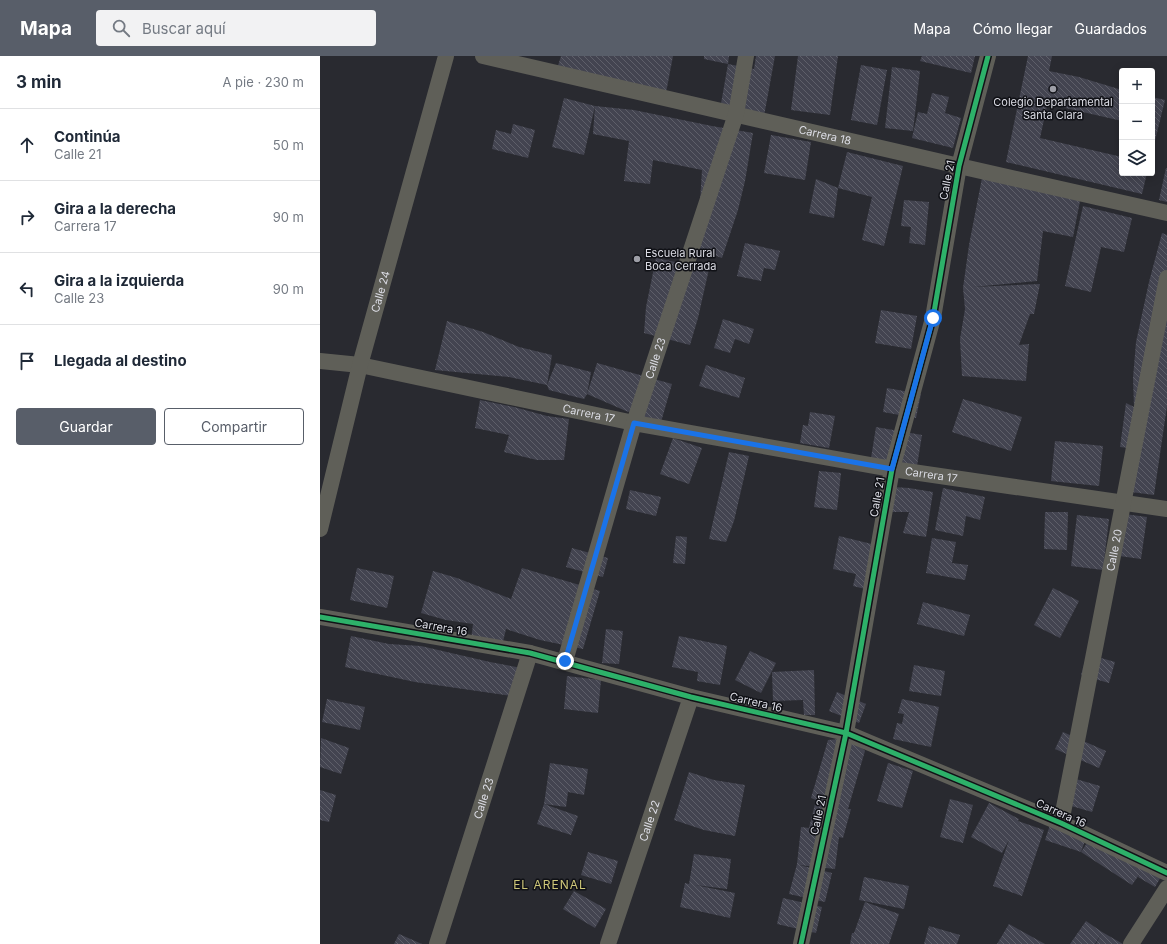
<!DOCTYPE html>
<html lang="es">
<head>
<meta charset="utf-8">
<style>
	body { margin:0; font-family:Inter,sans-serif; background:#f2f2f3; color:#1f2937 }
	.controls { position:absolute; right:12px; top:12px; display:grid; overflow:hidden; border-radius:4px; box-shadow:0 2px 10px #0003 }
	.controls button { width:36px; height:36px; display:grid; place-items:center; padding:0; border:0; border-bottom:1px solid #e0e1e3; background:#fff; color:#1f2937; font:20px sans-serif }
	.stop { position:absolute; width:12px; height:12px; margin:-9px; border:3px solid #1a73e8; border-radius:50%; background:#fff }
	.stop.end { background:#1a73e8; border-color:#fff; box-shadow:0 1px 4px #0008 }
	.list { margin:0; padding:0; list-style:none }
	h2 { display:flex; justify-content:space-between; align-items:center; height:52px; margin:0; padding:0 16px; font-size:17px }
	h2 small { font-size:13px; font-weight:400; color:#747a83 }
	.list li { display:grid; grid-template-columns:26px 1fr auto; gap:12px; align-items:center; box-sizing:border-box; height:72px; padding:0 16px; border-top:1px solid #e0e1e3 }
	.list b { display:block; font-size:15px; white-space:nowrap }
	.list p { margin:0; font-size:13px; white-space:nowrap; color:#747a83 }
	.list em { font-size:13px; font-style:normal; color:#747a83 }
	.actions { display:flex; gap:8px; padding:12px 16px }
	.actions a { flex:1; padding:9px 0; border:1px solid #585e69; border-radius:4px; text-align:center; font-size:14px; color:#585e69 }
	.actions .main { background:#585e69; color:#fff }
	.icon { flex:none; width:22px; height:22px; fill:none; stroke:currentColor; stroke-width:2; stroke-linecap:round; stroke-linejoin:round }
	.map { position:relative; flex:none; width:847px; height:888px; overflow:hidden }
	header { display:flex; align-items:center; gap:24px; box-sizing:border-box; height:56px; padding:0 20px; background:#585e69; color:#fff }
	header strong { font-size:19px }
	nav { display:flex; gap:22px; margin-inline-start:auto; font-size:14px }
	.search { width:280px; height:36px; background:#f2f2f3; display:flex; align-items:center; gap:10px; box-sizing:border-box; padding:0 14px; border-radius:4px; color:#747a83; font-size:15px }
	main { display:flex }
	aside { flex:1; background:#fff }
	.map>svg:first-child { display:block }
	.building { fill:url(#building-back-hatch) }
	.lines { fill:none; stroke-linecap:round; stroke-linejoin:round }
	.street { stroke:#5f5f58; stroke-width:16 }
	.cycleway-casing { stroke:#101116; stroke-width:8 }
	.cycleway { stroke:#2db169; stroke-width:5 }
	.route { stroke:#1a73e8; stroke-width:5 }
	.poi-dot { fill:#9d9ea6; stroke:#101116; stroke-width:1.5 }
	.labels { text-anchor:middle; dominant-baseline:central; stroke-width:3; stroke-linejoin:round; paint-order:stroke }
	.poi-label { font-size:11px; fill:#dcdde5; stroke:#101116 }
	.street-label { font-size:11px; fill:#dcdde5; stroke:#101116 }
	.neighbourhood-label { font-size:12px; letter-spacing:1px; fill:#cec779; stroke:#101116 }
</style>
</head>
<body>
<header>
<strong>Mapa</strong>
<div class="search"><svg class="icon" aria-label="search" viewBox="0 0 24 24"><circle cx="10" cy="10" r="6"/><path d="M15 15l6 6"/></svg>Buscar aquí</div>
<nav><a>Mapa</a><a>Cómo llegar</a><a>Guardados</a></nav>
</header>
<main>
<aside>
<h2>3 min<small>A pie · 230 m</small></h2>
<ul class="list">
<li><svg class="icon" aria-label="ahead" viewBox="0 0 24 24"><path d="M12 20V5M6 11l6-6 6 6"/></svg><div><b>Continúa</b><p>Calle 21</p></div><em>50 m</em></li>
<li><svg class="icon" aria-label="right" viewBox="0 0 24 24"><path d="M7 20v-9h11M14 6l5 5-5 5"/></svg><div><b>Gira a la derecha</b><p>Carrera 17</p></div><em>90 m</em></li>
<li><svg class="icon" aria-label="left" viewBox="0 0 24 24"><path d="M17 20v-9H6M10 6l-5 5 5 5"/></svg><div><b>Gira a la izquierda</b><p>Calle 23</p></div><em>90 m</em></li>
<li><svg class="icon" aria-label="arrive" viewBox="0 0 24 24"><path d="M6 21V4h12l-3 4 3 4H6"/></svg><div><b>Llegada al destino</b></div></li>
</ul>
<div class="actions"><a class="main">Guardar</a><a>Compartir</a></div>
</aside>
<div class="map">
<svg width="847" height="888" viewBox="0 0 847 888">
	<defs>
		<pattern id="building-back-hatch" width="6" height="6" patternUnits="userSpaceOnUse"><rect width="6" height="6" fill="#434450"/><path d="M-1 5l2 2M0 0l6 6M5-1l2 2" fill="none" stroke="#5e5f69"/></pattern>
	</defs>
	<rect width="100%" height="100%" fill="#292a30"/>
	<!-- building -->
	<g class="building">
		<path d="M241 0H353L345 42 236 16Z"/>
		<path d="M384 0H409L408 8 434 13 436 0H455L444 60 400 53 408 8 384 3Z"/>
		<path d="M478 0H518L510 59 471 54Z"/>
		<path d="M602 0H655L651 17 600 5Z"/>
		<path d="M708 0H732L729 15 759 21 802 34V65L741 51 707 45 727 50 720 82 802 101V117H827L822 138 686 106Z"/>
		<path d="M541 9 567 14 557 69 531 64Z"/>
		<path d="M572 11 600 15 593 75 565 72Z"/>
		<path d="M612 37 629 41 625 57 641 62 633 92 592 82 598 56 607 58Z"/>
		<path d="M832 41 845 44 833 93H832Z"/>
		<path d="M244 42 275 50 264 99 232 91Z"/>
		<path d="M275 50 314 54 392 70 433 77 425 125 418 154 402 202 368 190 380 146 382 114 333 104 330 128 304 125 309 85 273 78Z"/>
		<path d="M193 68 215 74 208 102 172 93 176 74 191 78Z"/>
		<path d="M451 79 491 86 485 124 444 117Z"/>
		<path d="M527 96 583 110 564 190 542 184 552 141 518 132Z"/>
		<path d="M846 112H847V146L839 144Z"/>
		<path d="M662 122 760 145 753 181 723 175 717 225 653 231 720 228 714 258H710L699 289 709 288 706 325 642 320 640 283 645 253 643 232 649 189Z"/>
		<path d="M496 123 518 132 514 162 489 157Z"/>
		<path d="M584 144 609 146 605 189 589 187 591 171 581 170Z"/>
		<path d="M763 150 812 162 804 196 781 191 771 236 745 230Z"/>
		<path d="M842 177 847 179V350L834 439 811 436 815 394H825L800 391 806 347 814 351 813 322 816 286 829 226Z"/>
		<path d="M425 187 460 195 455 214 444 212 441 225 417 220Z"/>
		<path d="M336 202 389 213 378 262 370 289 324 277 326 251Z"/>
		<path d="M561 254 597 260 591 293 555 287Z"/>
		<path d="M403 263 434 273 429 288 415 283 410 297 394 292Z"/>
		<path d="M127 265 163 276 199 291 232 299 227 329 189 321 115 314Z"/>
		<path d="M236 307 271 316 267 338 277 307 352 328 341 366 306 355 267 338 264 343 229 334 227 329Z"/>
		<path d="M386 309 425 322 419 342 379 330Z"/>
		<path d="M567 332 601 338 596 362 563 356Z"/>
		<path d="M643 343 702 361 691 395 632 376Z"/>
		<path d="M160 344 194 351 227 360 249 363 244 404H217L184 396 189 379 155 372Z"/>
		<path d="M490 356 515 360 509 392 480 387 483 369 488 370Z"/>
		<path d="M556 371 602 379 597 410 551 402Z"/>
		<path d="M353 382 382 392 369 428 340 418Z"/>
		<path d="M735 385 783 390 779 430 731 425Z"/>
		<path d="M409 396 429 400 414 465 406 486 389 483Z"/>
		<path d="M499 415 521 417 517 454 494 451Z"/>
		<path d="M573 431 589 432 613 436 606 481 583 477 589 456H572Z"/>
		<path d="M623 432 665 441 660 464 646 460 643 480 615 474Z"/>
		<path d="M310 434 341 441 336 460 306 453Z"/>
		<path d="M725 456H748L747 494 724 493Z"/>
		<path d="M797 457 827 461 821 503 792 499Z"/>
		<path d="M757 459 789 463 783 514 751 510Z"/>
		<path d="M356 480 367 481 365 508 353 507Z"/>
		<path d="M519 480 564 491 549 534 533 530 536 518 513 513Z"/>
		<path d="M612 482 636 486 632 507 648 509 645 524 606 517Z"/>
		<path d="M252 492 288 502 283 521 246 511Z"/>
		<path d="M37 512 74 520 67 552 30 544Z"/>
		<path d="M202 512 280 535 263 593 220 584 186 573 182 590 151 584 153 568 126 564 101 557 113 515 137 522 191 543Z"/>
		<path d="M733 532 759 545 740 582 714 569Z"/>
		<path d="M603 546 650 559 644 580 597 568Z"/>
		<path d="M286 573 303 575 299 608 282 607Z"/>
		<path d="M31 580 69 588 101 590 170 606 202 612 198 641 95 626 25 611Z"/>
		<path d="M359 580 407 590 400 629 377 625 378 616 352 611Z"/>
		<path d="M430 595 456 607 441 637 415 624Z"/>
		<path d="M767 598 795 606 789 627 761 619Z"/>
		<path d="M594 609 625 615 621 640 589 635Z"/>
		<path d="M494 614 495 659H484L483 644 453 645 452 616Z"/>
		<path d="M247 620 281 624 278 657 244 653Z"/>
		<path d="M517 636 546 648 539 667 509 655Z"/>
		<path d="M7 643 45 651 40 674 2 666Z"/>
		<path d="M582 643 619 651 611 691 573 683 577 667 582 668 584 658 578 657Z"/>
		<path d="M743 676 786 695 779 712 735 693Z"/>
		<path d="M1 682 29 692 21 718 0 711Z"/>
		<path d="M531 682 545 695 528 753H531L523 782 519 781 515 813 479 809 512 817 505 846 469 838 477 808 481 771 489 772 496 744 491 742 508 684Z"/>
		<path d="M230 707 268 713 264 739 248 736 246 751 224 748 258 760 251 779 217 768 224 748Z"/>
		<path d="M568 707 593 715 582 752 557 745Z"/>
		<path d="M369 716 394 724 425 729 415 780 384 774 354 764Z"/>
		<path d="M749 721 780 730 772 756 741 747Z"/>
		<path d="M0 734 16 739 9 766 0 764Z"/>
		<path d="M630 743 653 749 643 787 620 781Z"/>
		<path d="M669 747 699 763 698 765 724 774 702 840 673 830 689 784 682 797 651 781Z"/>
		<path d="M730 769 766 782 761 796 725 784Z"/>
		<path d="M771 781 842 819 835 831 818 821 821 816 812 829 761 796Z"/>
		<path d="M268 796 298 805 291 828 261 819Z"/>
		<path d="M374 798 411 803 407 833 375 829 415 837 410 862 360 851 365 827 369 828Z"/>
		<path d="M544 821 589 830 584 853 539 844Z"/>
		<path d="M254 835 286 853 275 872 243 853Z"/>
		<path d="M463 842 502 851 496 877 457 868Z"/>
		<path d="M545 846 579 858 569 888H530L532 877H534Z"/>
		<path d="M766 865 782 876 803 888H776L781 878 775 888H750Z"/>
		<path d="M689 868 725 888H677Z"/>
		<path d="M609 870 640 879 637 888H604Z"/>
		<path d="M79 878 102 888H74Z"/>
	</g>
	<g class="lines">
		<!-- street -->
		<g class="street">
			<path id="s1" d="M163 0 639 110 847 157"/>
			<path id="s2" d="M0 305 40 309 314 367 572 413 847 453"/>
			<path id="s3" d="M0 473 40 309 126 0"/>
			<path d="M0 561 210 597 371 641 526 677 741 767 847 817"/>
			<path id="s4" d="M245 605 314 367 416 58 426 0"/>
			<path id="s5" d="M741 767 847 222"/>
			<path id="s6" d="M117 888 210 597"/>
			<path id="s7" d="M288 888 371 641"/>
			<path d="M481 888 526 677 572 413 613 262 639 110 668 0"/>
			<path d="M811 888 847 832"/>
		</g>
		<!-- cycleway casing -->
		<g class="cycleway-casing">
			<g id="cycleway">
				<path d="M0 561 210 597 371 641 526 677 741 767 847 817"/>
				<path d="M481 888 526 677 572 413 613 262 639 110 668 0"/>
			</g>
		</g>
		<!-- cycleway -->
		<use href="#cycleway" class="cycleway"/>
	</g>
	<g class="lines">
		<!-- route -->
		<path class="route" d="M245 605 314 367 572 413 613 262"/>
	</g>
	<!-- markers -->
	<g class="poi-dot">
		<circle cx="733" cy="33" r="4"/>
		<circle cx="317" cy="203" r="4"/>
	</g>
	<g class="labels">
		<!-- poi labels -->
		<g class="poi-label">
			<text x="733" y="46">Colegio Departamental<tspan x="733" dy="13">Santa Clara</tspan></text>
			<text x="325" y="197" text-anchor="start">Escuela Rural<tspan x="325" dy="13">Boca Cerrada</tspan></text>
		</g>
		<!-- street labels -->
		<g class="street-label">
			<text stroke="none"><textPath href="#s1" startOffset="351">Carrera 18</textPath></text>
			<text transform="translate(627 124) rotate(-79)">Calle 21</text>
			<text stroke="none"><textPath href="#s3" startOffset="245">Calle 24</textPath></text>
			<text stroke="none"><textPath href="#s4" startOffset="316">Calle 23</textPath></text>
			<text stroke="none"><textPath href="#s2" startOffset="274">Carrera 17</textPath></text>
			<text stroke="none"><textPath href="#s2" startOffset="622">Carrera 17</textPath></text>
			<text transform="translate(557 441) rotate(-80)">Calle 21</text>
			<text stroke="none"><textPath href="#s5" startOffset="278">Calle 20</textPath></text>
			<text transform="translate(121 571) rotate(10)">Carrera 16</text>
			<text transform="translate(436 646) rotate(13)">Carrera 16</text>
			<text stroke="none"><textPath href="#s6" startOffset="153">Calle 23</textPath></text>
			<text transform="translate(741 757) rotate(24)">Carrera 16</text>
			<text transform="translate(498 759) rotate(-78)">Calle 21</text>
			<text stroke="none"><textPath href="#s7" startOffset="130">Calle 22</textPath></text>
		</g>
		<!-- neighbourhood labels -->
		<g class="neighbourhood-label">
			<text x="230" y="828">EL ARENAL</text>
		</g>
	</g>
</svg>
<div class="controls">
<button>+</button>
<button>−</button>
<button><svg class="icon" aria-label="layers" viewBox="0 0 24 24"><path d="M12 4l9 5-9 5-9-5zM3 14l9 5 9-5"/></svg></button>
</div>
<div class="stop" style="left:613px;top:262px"></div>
<div class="stop end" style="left:245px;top:605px"></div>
</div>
</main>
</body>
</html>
